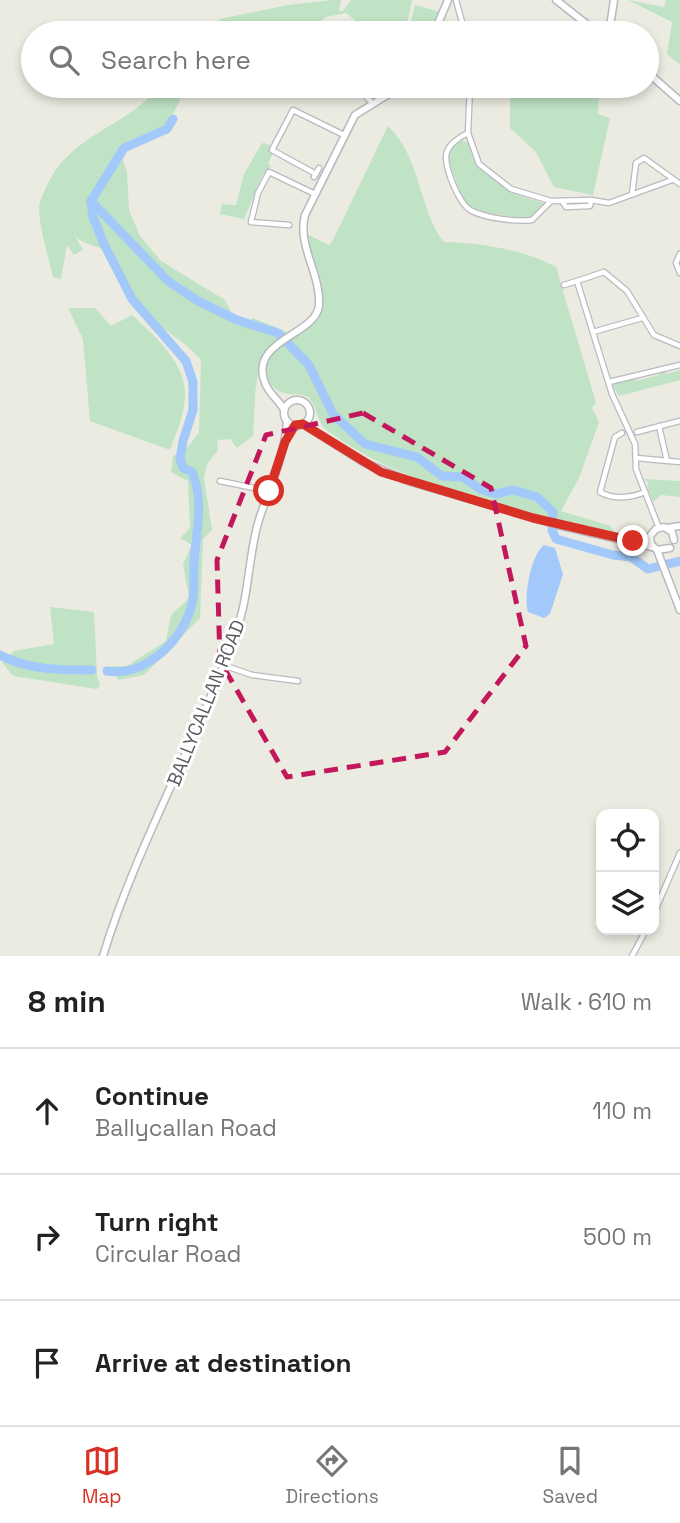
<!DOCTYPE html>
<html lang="en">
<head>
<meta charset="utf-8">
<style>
	body { margin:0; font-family:"Space Grotesk",sans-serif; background:#f2f2f2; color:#222 }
	.controls { position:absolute; right:21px; bottom:21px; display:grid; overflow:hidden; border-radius:14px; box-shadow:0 4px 10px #0003 }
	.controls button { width:63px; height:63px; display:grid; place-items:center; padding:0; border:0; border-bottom:2px solid #e0e0e0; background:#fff; color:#222; font:35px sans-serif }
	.stop { position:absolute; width:21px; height:21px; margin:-16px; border:5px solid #d93025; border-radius:50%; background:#fff }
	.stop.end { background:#d93025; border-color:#fff; box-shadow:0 2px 7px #0008 }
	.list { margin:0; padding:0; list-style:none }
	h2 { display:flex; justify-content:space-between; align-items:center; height:91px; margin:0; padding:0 28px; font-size:30px }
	h2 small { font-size:23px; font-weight:400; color:#767676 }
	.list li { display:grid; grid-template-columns:46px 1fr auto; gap:21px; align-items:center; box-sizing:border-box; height:126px; padding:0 28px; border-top:2px solid #e0e0e0 }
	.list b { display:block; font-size:26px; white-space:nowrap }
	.list p { margin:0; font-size:23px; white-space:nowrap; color:#767676 }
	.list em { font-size:23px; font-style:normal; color:#767676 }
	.icon { flex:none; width:38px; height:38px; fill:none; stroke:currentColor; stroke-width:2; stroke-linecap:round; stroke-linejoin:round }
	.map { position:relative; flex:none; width:680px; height:956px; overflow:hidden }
	.search { position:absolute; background:#fff; box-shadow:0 4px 10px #0003; left:21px; right:21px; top:21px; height:77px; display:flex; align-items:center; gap:18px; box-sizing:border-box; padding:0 24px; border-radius:38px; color:#767676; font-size:26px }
	.sheet { height:469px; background:#fff }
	nav { display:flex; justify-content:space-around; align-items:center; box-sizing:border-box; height:98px; border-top:2px solid #e0e0e0; background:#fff; font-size:19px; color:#767676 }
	nav a { display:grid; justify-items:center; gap:4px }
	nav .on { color:#d93025 }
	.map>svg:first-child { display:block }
	.green { fill:#bfe3c4 }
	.water { fill:#a3c9fa }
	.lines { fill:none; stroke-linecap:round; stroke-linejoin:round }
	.river { stroke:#a3c9fa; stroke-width:9 }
	.street-casing { stroke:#b9bac0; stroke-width:7 }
	.secondary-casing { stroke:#b7b9bf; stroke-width:9 }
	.street { stroke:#fff; stroke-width:4.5 }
	.secondary { stroke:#fff; stroke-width:6 }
	.route { stroke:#d93025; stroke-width:9 }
	.marked { fill:none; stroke:#c2185b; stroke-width:5; stroke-dasharray:14 9; stroke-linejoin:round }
	.labels { text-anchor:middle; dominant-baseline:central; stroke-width:6; stroke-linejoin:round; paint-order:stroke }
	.street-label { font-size:19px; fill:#5a5c62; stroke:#fff }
</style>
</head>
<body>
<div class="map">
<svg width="680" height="956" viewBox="0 0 680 956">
	<rect width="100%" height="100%" fill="#ecebe1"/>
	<!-- green -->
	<g class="green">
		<path d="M333 0H341L339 11H343L351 0H412L405 33H354L348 25 355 20 346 13 326 17 305 33H204L220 19 288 5Z"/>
		<path d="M628 0 664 7 666 0H680V65L667 54 672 22Z"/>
		<path d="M415 5 440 12 430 33H408Z"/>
		<path d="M160 86H187C171 118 164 141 124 148L122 158 127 172 129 210 140 236 161 261 225 300 236 322H248L253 318 287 332C249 368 257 387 253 436L237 448 230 439 217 440 218 450 207 464 204 478 212 530 203 539 200 618 144 675 118 680 113 666H127L166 641 171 615 189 598 183 564 192 545 180 538 190 528 188 481 171 472 173 456 185 450 199 433 201 360C183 338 157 329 140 305 129 289 122 269 108 254 99 244 83 245 75 236L83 250 74 255 67 245 61 279 53 277C48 254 40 232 39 208 39 201 43 195 46 188 70 133 126 128 160 86Z"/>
		<path d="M510 86H586L599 97 598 114 610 118 593 195 554 187 536 152 510 128Z"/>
		<path d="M388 126C421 157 419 211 444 242 480 243 523 249 556 267L596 403 592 408 599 422 579 478 561 511 611 526 614 532C517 509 403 489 324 428 316 417 317 407 308 397 297 392 287 397 277 390 234 357 314 334 321 311 328 289 311 254 305 233L329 245 332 242Z"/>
		<path d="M459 139 468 143 475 164 510 192 546 204 533 218 525 219 479 211 464 202 448 159 453 146Z"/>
		<path d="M262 143 270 145 273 153 268 164 271 166 262 176 244 219 220 214 222 204 236 205 244 174Z"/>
		<path d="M68 308H95L111 326 132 315C152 333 184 362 185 391 186 411 177 431 170 450L90 421 83 339Z"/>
		<path d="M680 370V380L619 396 613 386 615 382 634 377 636 381 659 375V372L664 371 666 374Z"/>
		<path d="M644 479 680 481V497L661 495 653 502 647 486 649 483Z"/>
		<path d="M50 607 94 612 97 676 100 686 97 689 13 676 2 662 14 651 54 644Z"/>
	</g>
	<!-- water -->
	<path class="water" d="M544 545 555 548 563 574 550 614 544 618 528 612C523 598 531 554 544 545Z"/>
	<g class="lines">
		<!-- river -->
		<g class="river">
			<path d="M91 201 168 281 198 301 237 320 278 333 309 365 333 414 365 444 417 457 442 476 463 477 480 489 496 494 513 490 537 497 553 512 552 530 556 539 613 555 631 557 648 569 680 561"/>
			<path d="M0 655C27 670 62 670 92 670"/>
			<path d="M107 671C145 677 183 641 192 604 196 588 192 568 195 551 198 524 203 497 192 472L183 468 180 459 183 441 193 410V382L186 361 132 299 104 244 93 217 91 201 124 148 167 129 173 119"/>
		</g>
		<!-- street casing -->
		<g class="street-casing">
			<g id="street">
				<path d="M456 0 465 33"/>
				<path d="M357 86 372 103"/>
				<path d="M468 133 470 86"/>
				<path d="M316 174 272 150 293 110 344 135"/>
				<path d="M314 177 319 168"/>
				<path d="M632 194 636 163 644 158 680 184"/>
				<path d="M551 201 511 189 479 164 468 133C459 137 446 146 446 157 446 170 459 205 472 211 486 218 516 222 532 220L551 201 591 200 609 203 672 180"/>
				<path d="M562 201 566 207 590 206 591 200"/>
				<path d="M289 225 251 222 258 193 269 172 315 194"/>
				<path d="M680 254 676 263 680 273"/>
				<path d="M564 285 577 281"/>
				<path d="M593 332 642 318"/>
				<path d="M609 382 680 365"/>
				<path d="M659 426 667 461"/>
				<path d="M637 432 680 421"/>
				<path d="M622 433 615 437 600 492C613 500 631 498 645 492"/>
				<path d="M636 458 680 462"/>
				<path d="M220 481 269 491"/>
				<path d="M659 528 636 469 635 444 612 394 577 281 604 272 627 291 654 335 680 346"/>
				<path d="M223 665 252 675 298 681"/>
				<path d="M654 913 680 853"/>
				<path d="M632 956 646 930"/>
			</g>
		</g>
		<!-- secondary casing -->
		<g class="secondary-casing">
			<g id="secondary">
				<path d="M556 0 598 33"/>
				<path d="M434 33 448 0"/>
				<path d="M609 33 614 0"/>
				<path d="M647 72 680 101"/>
				<circle cx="297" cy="413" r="13"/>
				<path d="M284 410C279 400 269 394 265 383 248 340 317 335 319 305 321 274 297 246 305 215L355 115 402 86"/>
				<path d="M303 424 363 462 408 481 558 525 652 547"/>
				<path d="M667 528 680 526"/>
				<path d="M670 548 657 550 651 544 650 536 656 529 664 527 672 532 674 540"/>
				<path d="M657 550 680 610"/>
				<path d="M103 956C137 844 197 742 236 632 249 597 248 559 258 523 268 490 285 457 287 421"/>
			</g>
		</g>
		<!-- street -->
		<use href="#street" class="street"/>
		<!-- secondary -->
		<use href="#secondary" class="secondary"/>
	</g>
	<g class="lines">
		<!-- route -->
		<path class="route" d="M269 491 285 442 295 425 303 424 381 472 533 518 633 541"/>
	</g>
	<!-- marked area -->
	<path class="marked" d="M363 413 491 488 526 646 445 752 287 777 220 661 217 560 266 435Z"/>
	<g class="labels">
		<!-- street labels -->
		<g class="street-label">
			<text transform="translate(206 703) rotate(-68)">BALLYCALLAN ROAD</text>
		</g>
	</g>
</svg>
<div class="controls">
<button><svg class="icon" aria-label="locate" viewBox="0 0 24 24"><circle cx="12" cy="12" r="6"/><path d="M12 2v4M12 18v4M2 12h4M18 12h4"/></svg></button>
<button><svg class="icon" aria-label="layers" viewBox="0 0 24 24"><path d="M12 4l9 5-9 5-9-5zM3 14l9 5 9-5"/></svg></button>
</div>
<div class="stop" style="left:269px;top:491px"></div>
<div class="stop end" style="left:633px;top:541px"></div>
<div class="search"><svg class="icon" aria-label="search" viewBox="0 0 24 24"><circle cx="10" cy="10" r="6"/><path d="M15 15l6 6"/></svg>Search here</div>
</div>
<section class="sheet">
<h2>8 min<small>Walk · 610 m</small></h2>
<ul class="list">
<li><svg class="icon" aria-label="ahead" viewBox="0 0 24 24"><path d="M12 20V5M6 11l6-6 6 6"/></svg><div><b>Continue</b><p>Ballycallan Road</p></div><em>110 m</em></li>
<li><svg class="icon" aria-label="right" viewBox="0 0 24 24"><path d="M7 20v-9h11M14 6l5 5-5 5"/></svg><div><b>Turn right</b><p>Circular Road</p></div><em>500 m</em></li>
<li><svg class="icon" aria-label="arrive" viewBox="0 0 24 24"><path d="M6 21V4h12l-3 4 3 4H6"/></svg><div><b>Arrive at destination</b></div></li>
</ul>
</section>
<nav>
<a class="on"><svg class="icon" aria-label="map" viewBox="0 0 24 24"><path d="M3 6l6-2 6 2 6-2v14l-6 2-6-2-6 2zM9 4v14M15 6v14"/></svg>Map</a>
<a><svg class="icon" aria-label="directions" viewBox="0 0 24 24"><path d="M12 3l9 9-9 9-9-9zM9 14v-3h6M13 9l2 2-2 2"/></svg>Directions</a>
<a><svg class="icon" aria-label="saved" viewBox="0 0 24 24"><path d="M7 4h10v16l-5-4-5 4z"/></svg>Saved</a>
</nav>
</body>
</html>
